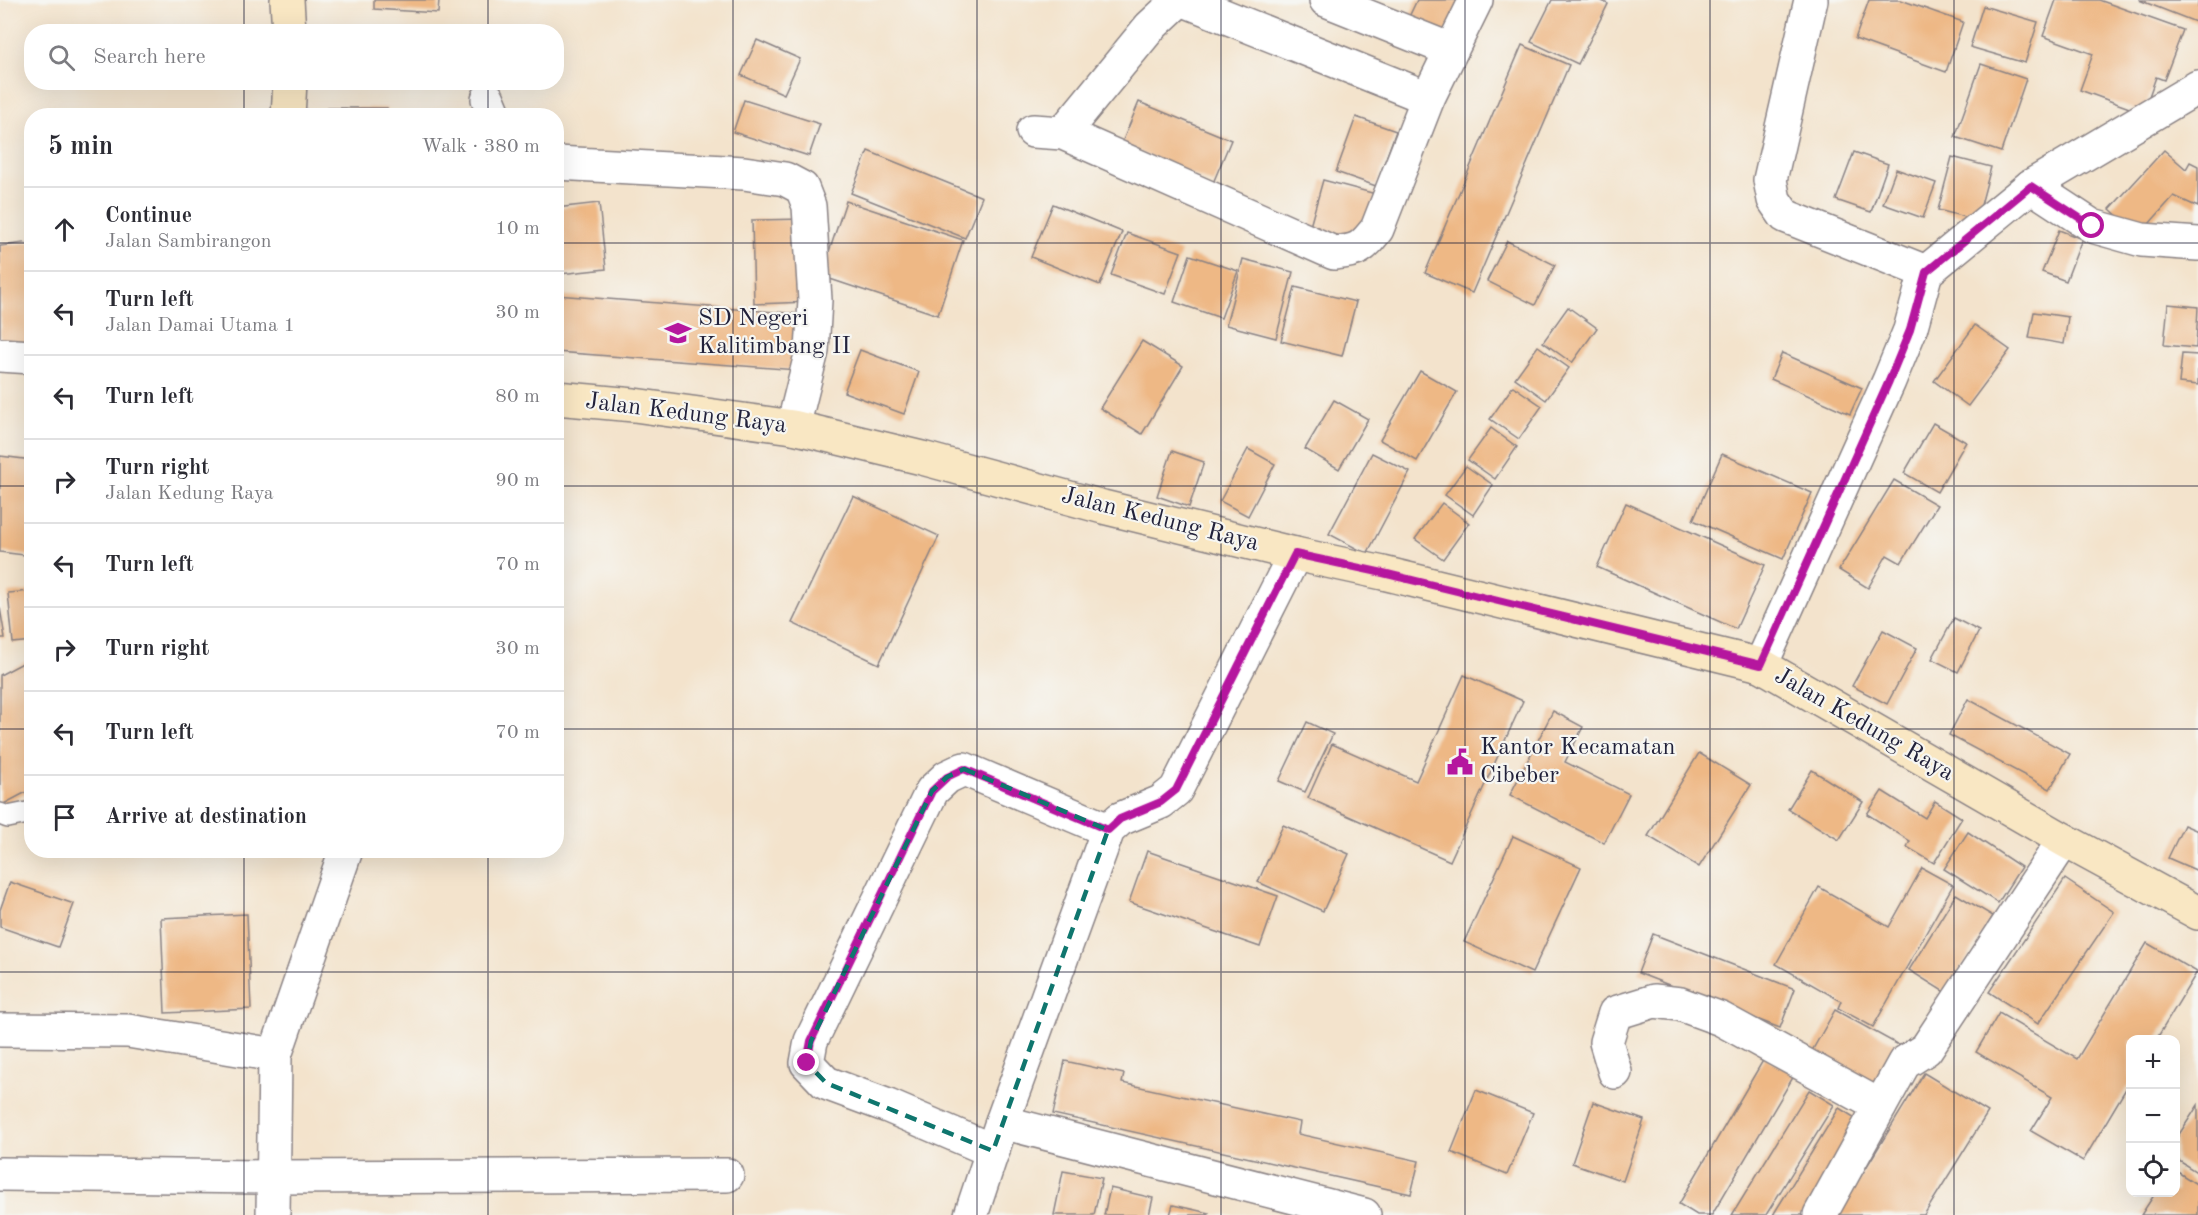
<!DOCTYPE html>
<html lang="en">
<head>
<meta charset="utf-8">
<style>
	body { margin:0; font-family:"Old Standard TT",serif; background:#f7f7f7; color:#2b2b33 }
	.controls { position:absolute; right:18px; bottom:18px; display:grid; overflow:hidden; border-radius:12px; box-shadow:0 6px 24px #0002 }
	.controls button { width:54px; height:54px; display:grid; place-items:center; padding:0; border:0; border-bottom:2px solid #e1e1e2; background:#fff; color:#2b2b33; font:30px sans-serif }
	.stop { position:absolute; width:18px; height:18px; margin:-14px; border:4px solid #b5179e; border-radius:50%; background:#fff }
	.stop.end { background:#b5179e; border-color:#fff; box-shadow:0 2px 6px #0008 }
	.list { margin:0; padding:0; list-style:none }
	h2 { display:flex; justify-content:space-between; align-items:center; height:78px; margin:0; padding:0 24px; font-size:26px }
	h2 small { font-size:20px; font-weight:400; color:#7c7c81 }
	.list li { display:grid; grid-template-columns:39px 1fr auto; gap:18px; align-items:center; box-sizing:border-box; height:84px; padding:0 24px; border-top:2px solid #e1e1e2 }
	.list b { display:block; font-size:22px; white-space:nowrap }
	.list p { margin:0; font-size:20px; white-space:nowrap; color:#7c7c81 }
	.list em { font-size:20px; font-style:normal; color:#7c7c81 }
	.icon { flex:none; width:33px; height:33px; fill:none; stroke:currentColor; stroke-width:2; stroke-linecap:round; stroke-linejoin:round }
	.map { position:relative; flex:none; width:2198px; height:1215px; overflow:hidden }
	.search { position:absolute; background:#fff; box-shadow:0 6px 24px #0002; left:24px; top:24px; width:540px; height:66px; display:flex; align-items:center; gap:15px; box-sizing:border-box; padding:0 21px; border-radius:24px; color:#7c7c81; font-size:22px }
	.panel { position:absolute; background:#fff; box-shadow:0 6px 24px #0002; left:24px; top:108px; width:540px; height:750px; border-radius:24px }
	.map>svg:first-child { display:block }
	.building { fill:#eeb885 }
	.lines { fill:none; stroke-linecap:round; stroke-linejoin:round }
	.lane-casing { stroke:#8a8284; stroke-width:24 }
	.street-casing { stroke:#8a8284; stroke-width:36 }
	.secondary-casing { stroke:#8a8284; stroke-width:36 }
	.lane { stroke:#fff; stroke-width:21 }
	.street { stroke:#fff; stroke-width:33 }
	.secondary { stroke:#f9e7c3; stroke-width:33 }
	.route { stroke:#b5179e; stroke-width:8 }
	.marked { fill:none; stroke:#0f766e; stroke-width:4.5; stroke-dasharray:12 8; stroke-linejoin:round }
	.grid { fill:none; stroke:#22223b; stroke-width:1.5; stroke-opacity:0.55 }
	.labels { text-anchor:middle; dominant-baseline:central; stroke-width:4.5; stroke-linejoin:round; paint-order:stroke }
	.poi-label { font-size:24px; fill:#22223b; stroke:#f6f6f2; text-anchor:start }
	.street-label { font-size:24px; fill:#22223b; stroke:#f6f6f2 }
</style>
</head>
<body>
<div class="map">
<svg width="2198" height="1215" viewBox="0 0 2198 1215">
	<rect width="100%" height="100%" fill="#f6f6f2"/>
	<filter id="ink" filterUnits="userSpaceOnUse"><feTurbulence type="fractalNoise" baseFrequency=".0167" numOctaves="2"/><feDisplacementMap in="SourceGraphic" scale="12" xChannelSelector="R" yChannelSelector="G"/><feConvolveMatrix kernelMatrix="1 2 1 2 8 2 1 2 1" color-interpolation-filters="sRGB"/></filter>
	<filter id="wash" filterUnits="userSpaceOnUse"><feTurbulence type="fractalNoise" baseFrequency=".008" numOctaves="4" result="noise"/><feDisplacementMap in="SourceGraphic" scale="24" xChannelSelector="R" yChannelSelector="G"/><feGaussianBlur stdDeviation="1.35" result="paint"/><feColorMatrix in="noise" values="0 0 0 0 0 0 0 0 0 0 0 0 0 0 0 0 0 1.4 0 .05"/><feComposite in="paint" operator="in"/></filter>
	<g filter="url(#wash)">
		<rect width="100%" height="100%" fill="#f3e3cc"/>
		<g id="blocks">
			<!-- building -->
			<g class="building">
				<path d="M374 0H439L438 13 374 9Z"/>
				<path d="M1417 0H1472L1453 40 1408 19Z"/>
				<path d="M1552 0H1600L1608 4 1578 64 1531 42Z"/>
				<path d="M1869 0H1901L1963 22 1946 72 1855 39Z"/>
				<path d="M2056 0H2099L2183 30 2164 80 2156 77 2143 113 2080 90 2093 54 2043 36Z"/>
				<path d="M2139 0H2198V23Z"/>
				<path d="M1983 6 2038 22 2025 63 1970 47Z"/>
				<path d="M757 40 800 59 784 94 741 75Z"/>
				<path d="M1522 45 1569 65 1472 293 1425 273Z"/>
				<path d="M1981 64 2026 79 2001 152 1955 137Z"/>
				<path d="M744 100 820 124 809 156 733 132Z"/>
				<path d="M1139 102 1231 140 1213 183 1121 145Z"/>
				<rect x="327" y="108" width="60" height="8"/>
				<path d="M1356 117 1396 131 1376 186 1336 172Z"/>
				<path d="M2164 150 2186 169 2190 162 2198 166V207L2174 196 2139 235 2110 209Z"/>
				<path d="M868 151 982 197 965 238 851 193Z"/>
				<path d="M1854 152 1888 164 1871 212 1836 200Z"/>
				<path d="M1952 157 1991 167 1977 220 1938 210Z"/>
				<path d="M1896 169 1936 183 1923 218 1883 204Z"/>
				<path d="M1323 180 1376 194 1363 244 1309 230Z"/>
				<path d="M846 201 963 240 938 315 821 276Z"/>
				<path d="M599 203 606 269 560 274 556 248V208Z"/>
				<path d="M1053 204 1122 232 1100 285 1031 257Z"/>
				<path d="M806 219 808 302 754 304 752 220Z"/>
				<path d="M2059 230 2082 239 2066 281 2042 272Z"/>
				<path d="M1127 233 1181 252 1165 294 1111 275Z"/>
				<path d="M1507 241 1555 265 1535 305 1487 281Z"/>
				<path d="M32 242V346L0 350V246Z"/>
				<path d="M1190 255 1238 271 1221 318 1174 302Z"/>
				<path d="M1243 259 1293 272 1276 338 1226 325Z"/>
				<path d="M1295 287 1356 302 1342 356 1281 341Z"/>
				<path d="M556 295 801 314 797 370 556 352Z"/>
				<path d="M2168 304 2198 307 2196 348 2164 345Z"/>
				<path d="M1568 307 1597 328 1572 363 1543 342Z"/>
				<path d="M2034 312 2068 317 2064 344 2029 338Z"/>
				<path d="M1975 325 2010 350 1968 406 1934 381Z"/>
				<path d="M1142 341 1183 366 1142 434 1100 408Z"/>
				<path d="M1538 346 1569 368 1546 400 1515 378Z"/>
				<path d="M860 350 919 372 904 414 844 392Z"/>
				<path d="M1782 353 1862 388 1850 414 1771 379Z"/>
				<path d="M2182 354 2198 355V385L2179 383Z"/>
				<path d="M1420 371 1457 392 1417 461 1380 440Z"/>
				<path d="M1513 386 1542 406 1519 439 1490 419Z"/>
				<path d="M1334 400 1368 419 1339 469 1305 449Z"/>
				<path d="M1933 423 1966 442 1937 492 1904 473Z"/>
				<path d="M1491 428 1517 447 1495 479 1468 460Z"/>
				<path d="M1248 449 1275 464 1248 516 1220 501Z"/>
				<path d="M1172 451 1204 462 1189 507 1157 496Z"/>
				<path d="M1372 453 1410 472 1367 554 1329 534Z"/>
				<path d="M1722 454 1812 493 1783 559 1693 520Z"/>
				<path d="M0 456 32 460V556L0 552Z"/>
				<path d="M1466 466 1493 485 1473 515 1445 495Z"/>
				<path d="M1894 480 1937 505 1901 563 1887 555 1868 588 1839 570Z"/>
				<path d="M853 496 939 536 879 664 792 623Z"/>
				<path d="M1442 503 1469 523 1443 559 1415 539Z"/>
				<path d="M1626 503 1765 565 1736 629 1597 567Z"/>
				<path d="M32 591V641L13 643 8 593Z"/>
				<path d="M0 607 5 638H0Z"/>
				<path d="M1954 618 1979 631 1958 672 1932 659Z"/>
				<path d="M1883 630 1917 648 1887 704 1852 686Z"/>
				<path d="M32 658V789L0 806V675Z"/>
				<path d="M1464 675 1523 701 1450 861 1308 798 1332 744 1416 781Z"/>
				<path d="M1968 699 2070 754 2050 789 1949 735Z"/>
				<path d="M1553 711 1583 727 1565 762 1629 794 1604 843 1510 795Z"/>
				<path d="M1307 722 1333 734 1305 792 1279 781Z"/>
				<path d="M1699 753 1751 785 1699 867 1648 836Z"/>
				<path d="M1812 770 1863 802 1839 840 1788 809Z"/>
				<path d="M1882 791 1925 818 1935 801 1962 818 1934 863 1907 847 1910 841 1867 814Z"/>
				<path d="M1283 825 1349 854 1323 911 1258 882Z"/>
				<path d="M2184 825 2198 831V871L2168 858Z"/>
				<path d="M1968 832 2021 867 1998 903 1944 869Z"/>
				<path d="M1513 836 1581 867 1532 973 1464 942Z"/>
				<path d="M1147 851 1278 896 1260 947 1129 902Z"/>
				<path d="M1922 868 1953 885 1873 1027 1838 1008 1841 1001 1776 964 1819 887 1889 927Z"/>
				<path d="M2065 879 2114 912 2038 1024 1989 992Z"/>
				<path d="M10 882 74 904 58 947 0 927V910Z"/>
				<path d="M1956 894 1993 916 1946 993 1909 970Z"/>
				<path d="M247 914 251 1009 165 1013 161 918Z"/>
				<path d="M1653 934 1795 989 1780 1028 1638 973Z"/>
				<path d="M2147 943 2197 972 2156 1040H2130V1082L2083 1161 2031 1131 2052 1097 1976 1052 1999 1013 2077 1059Z"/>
				<path d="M1835 1010 1906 1049 1879 1097 1808 1058Z"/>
				<path d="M1765 1057 1795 1074 1712 1215H1697L1679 1204Z"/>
				<path d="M1065 1061 1124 1074 1122 1083 1300 1122 1298 1134 1419 1161 1411 1194 1053 1114Z"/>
				<path d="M1924 1073 1988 1112 1924 1215H1837Z"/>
				<path d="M1476 1090 1533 1113 1507 1175 1451 1152Z"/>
				<path d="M1809 1090 1834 1105 1766 1215H1732Z"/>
				<path d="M1593 1102 1644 1120 1623 1181 1572 1163Z"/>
				<path d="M2198 1105V1173L2176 1159V1139Z"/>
				<path d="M1839 1108 1865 1124 1809 1215H1773Z"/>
				<path d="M1063 1171 1102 1178 1094 1215H1054Z"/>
				<path d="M2176 1171 2198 1185V1215H2141L2156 1192H2176Z"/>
				<path d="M1110 1188 1153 1198 1149 1215H1104Z"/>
				<path d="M1173 1205 1209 1213 1208 1215H1170Z"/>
			</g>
		</g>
	</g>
	<g filter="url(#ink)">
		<use href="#blocks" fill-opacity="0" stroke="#8a8284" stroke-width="1.5"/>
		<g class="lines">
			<!-- lane casing -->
			<g class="lane-casing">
				<path id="lane" d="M0 814 8 817 32 812"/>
			</g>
			<!-- street casing -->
			<g class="street-casing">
				<g id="street">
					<path d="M1184 0 1428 98"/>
					<path d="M1326 0 1451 50"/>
					<path d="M1811 0 1770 180 1774 200 1785 216 1926 272 2031 186 2198 87"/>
					<path d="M488 99 495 116"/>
					<path d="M1033 131 1063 133 1334 253C1359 251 1362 248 1377 229L1428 98 1476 0"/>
					<path d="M1063 133 1150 27 1179 0"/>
					<path d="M556 163 744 173 785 179 802 188 809 206 815 300 812 351 793 427"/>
					<path d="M2031 186 2092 226 2142 240 2198 244"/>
					<path d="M0 355 32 357"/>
					<path d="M1761 665 1889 381 1910 330 1926 272"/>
					<path d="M0 1030 128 1031 275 1055"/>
					<path d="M1615 1072 1606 1042 1615 1013 1654 1001 1680 1004 1721 1019 1880 1106"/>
					<path d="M1002 1122 1364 1215"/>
					<path d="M993 1151 888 1106 826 1083 807 1063 811 1041 932 791 947 777 964 769 1108 830"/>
					<path d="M0 1174 273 1177 727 1175"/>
					<path d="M273 1215 275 1055 346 850"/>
					<path d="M971 1215 1002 1122 1108 830 1120 819 1161 802 1176 790 1295 554"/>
					<path d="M1820 1215 1904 1063 1926 1049 2064 840"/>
				</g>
			</g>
			<!-- secondary casing -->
			<g class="secondary-casing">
				<g id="secondary">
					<path d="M287 0 289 32"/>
					<path d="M288 116 290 82"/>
					<path d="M556 398 634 405 793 427 922 458 1103 507 1295 554 1383 573 1761 665 2064 840 2198 913"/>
				</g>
			</g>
			<!-- lane -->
			<use href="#lane" class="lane"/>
			<!-- street -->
			<use href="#street" class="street"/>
			<!-- secondary -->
			<use href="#secondary" class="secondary"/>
		</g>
	</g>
	<g class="lines" filter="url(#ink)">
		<!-- route -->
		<path class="route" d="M807 1063 811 1041 932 791 947 777 964 769 1108 830 1120 819 1161 802 1176 790 1295 554 1383 573 1761 665 1889 381 1910 330 1926 272 2031 186 2092 226"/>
	</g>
	<!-- marked area -->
	<path class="marked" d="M964 769 1108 830 993 1151 826 1083 807 1063 811 1041 932 791 947 777Z"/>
	<!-- grid -->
	<path class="grid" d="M244 0V32M488 0V32M733 0V1215M977 0V1215M1221 0V1215M1465 0V1215M1710 0V1215M1954 0V1215M244 82V116M488 82V116M0 243H32M556 243H2198M0 486H32M556 486H2198M0 729H32M556 729H2198M244 850V1215M488 850V1215M0 972H2198"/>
	<!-- icons -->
	<defs>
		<g id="school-bare" transform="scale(2.07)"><path d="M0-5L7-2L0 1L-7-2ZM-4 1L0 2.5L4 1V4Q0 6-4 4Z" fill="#b5179e" stroke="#f6f6f2" stroke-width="2.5" paint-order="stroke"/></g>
		<g id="civic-bare" transform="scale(2.07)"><path d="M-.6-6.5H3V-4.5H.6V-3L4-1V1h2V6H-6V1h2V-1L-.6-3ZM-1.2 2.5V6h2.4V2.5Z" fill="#b5179e" stroke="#f6f6f2" stroke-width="2.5" paint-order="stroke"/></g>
	</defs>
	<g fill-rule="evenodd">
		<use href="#school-bare" x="678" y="333"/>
		<use href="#civic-bare" x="1460" y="762"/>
	</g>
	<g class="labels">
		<!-- poi labels -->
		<g class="poi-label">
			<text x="698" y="319">SD Negeri<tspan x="698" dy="28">Kalitimbang II</tspan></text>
			<text x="1480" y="748">Kantor Kecamatan<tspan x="1480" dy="28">Cibeber</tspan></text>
		</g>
		<!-- street labels -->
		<g class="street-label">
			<text transform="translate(686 414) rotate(7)">Jalan Kedung Raya</text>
			<text transform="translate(1160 520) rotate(14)">Jalan Kedung Raya</text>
			<text transform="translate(1864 725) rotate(30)">Jalan Kedung Raya</text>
		</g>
	</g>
</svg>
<div class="controls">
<button>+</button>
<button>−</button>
<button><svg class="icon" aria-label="locate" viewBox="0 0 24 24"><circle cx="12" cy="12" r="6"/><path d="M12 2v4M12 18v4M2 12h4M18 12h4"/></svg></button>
</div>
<div class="stop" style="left:2092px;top:226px"></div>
<div class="stop end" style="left:807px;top:1063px"></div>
<div class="search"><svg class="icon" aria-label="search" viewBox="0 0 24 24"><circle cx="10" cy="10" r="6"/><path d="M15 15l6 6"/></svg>Search here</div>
<section class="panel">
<h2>5 min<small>Walk · 380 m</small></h2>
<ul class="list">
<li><svg class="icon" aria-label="ahead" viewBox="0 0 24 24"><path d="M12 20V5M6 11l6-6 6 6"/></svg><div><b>Continue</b><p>Jalan Sambirangon</p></div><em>10 m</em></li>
<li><svg class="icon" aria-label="left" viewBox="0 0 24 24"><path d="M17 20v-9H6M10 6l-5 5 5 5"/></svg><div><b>Turn left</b><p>Jalan Damai Utama 1</p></div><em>30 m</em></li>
<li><svg class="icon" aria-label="left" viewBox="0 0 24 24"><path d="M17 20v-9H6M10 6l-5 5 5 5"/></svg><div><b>Turn left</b></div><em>80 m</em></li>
<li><svg class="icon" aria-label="right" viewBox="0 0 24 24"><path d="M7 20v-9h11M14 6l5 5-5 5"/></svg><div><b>Turn right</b><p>Jalan Kedung Raya</p></div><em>90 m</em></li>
<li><svg class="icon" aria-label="left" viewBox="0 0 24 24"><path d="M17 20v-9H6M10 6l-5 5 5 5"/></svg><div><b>Turn left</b></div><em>70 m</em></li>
<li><svg class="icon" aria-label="right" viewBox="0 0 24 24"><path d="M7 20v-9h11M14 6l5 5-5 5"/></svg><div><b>Turn right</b></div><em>30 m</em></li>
<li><svg class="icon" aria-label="left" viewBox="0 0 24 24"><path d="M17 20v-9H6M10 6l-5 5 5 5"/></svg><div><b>Turn left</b></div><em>70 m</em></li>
<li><svg class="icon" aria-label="arrive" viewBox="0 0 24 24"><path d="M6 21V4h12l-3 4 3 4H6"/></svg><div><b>Arrive at destination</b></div></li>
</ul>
</section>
</div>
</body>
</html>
